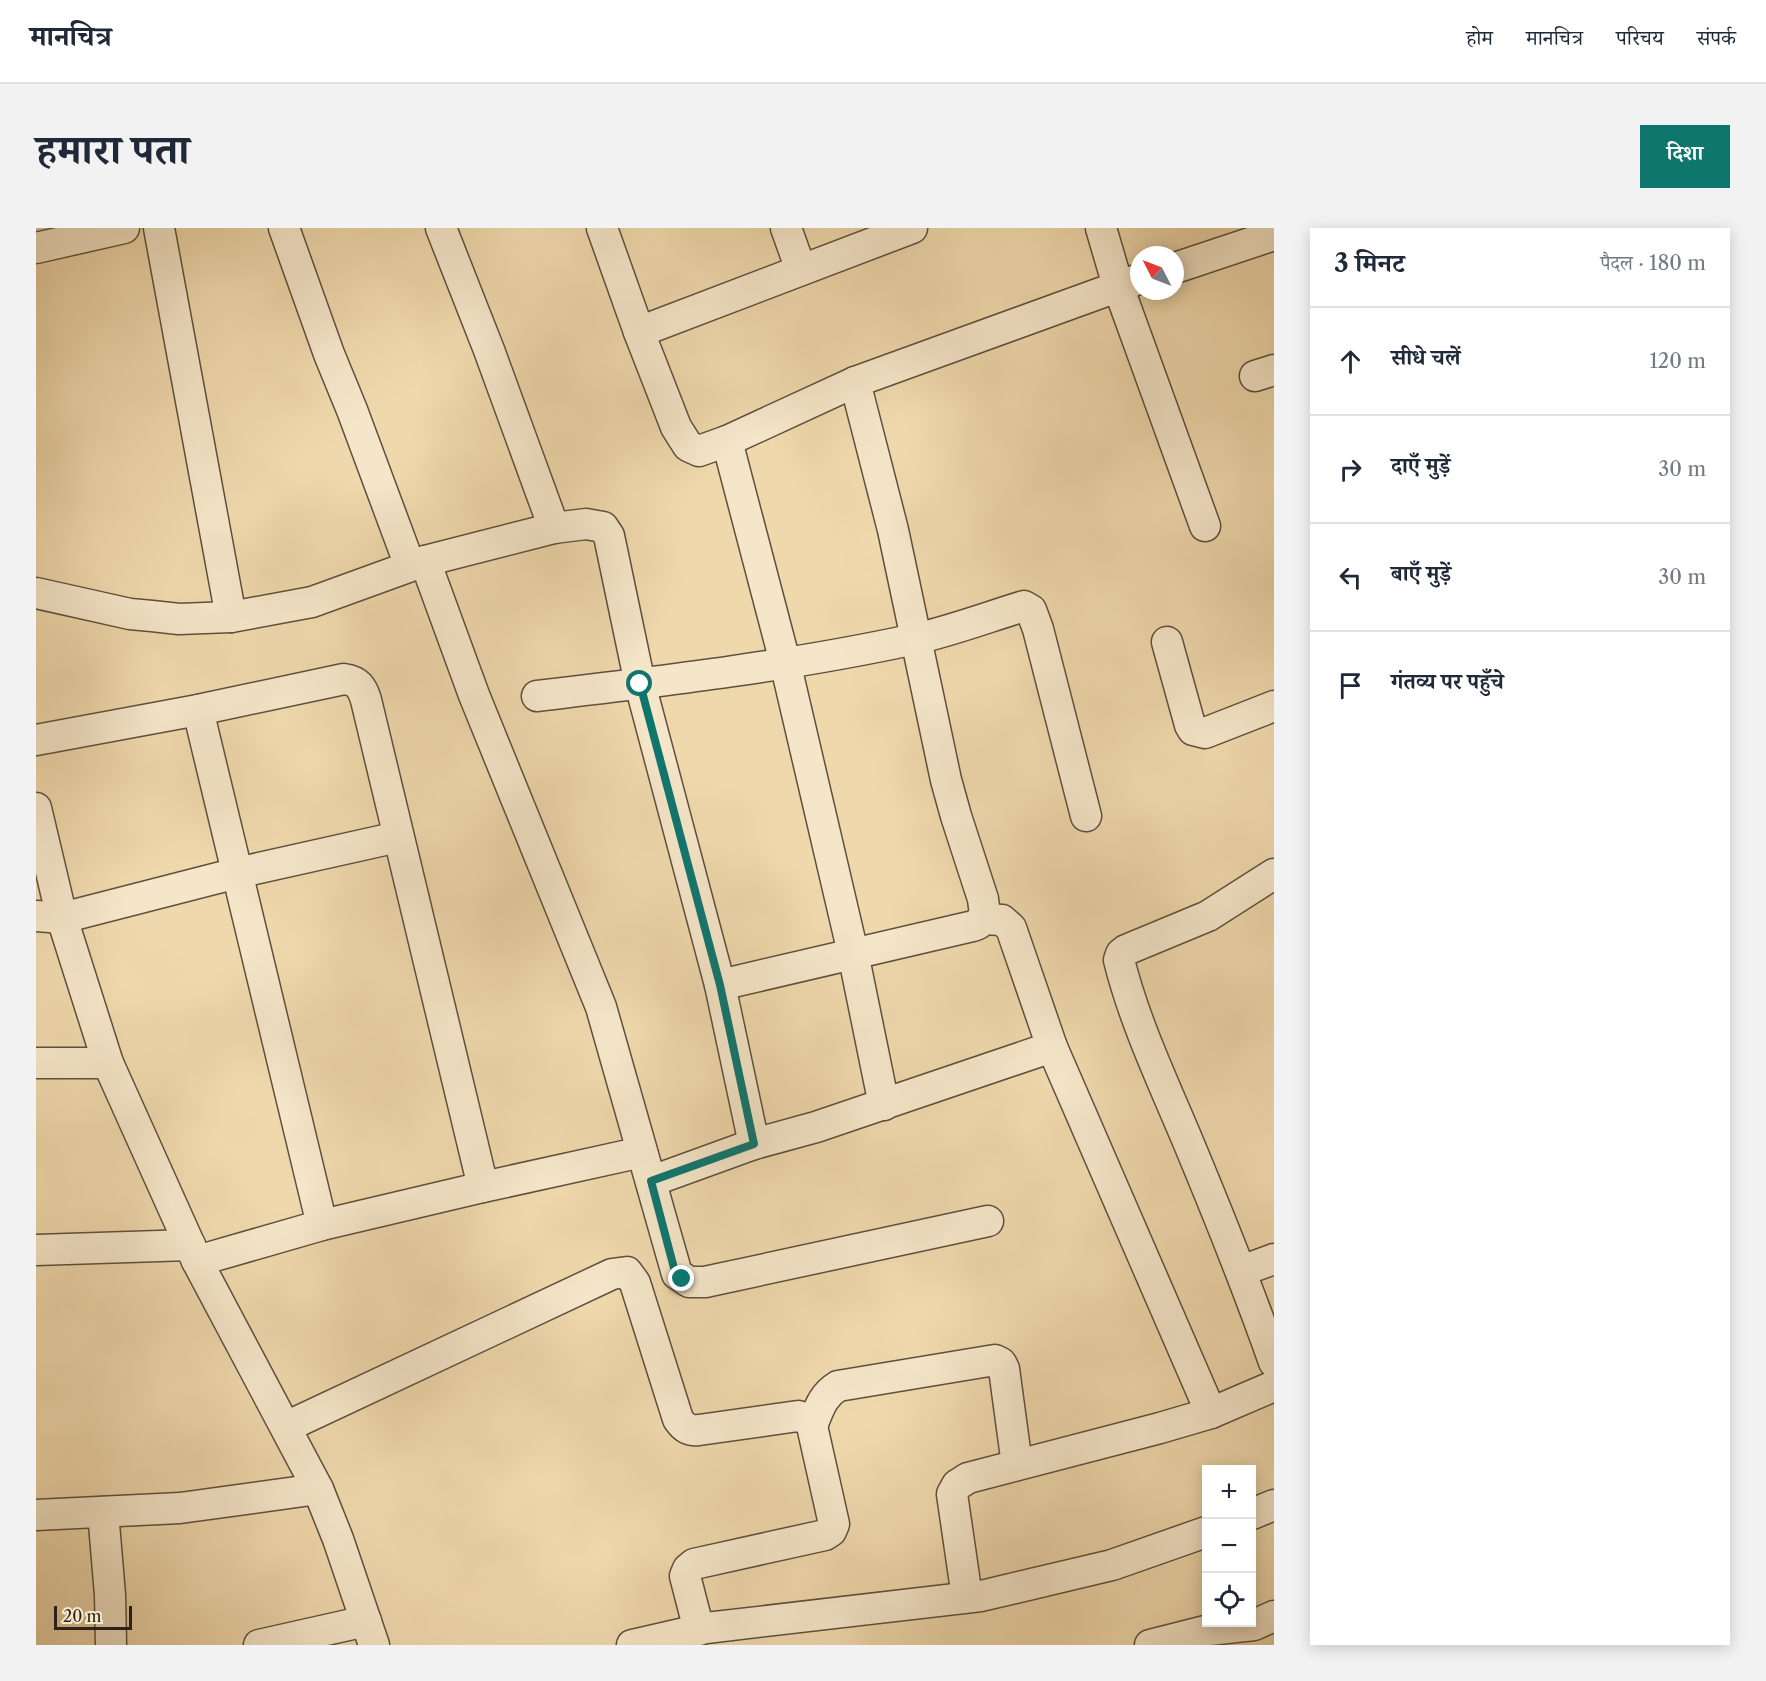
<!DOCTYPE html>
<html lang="hi">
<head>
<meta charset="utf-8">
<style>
	body { margin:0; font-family:"Libre Caslon Text","Noto Serif Devanagari",serif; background:#f2f2f3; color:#1f2937 }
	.controls { position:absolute; right:18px; bottom:18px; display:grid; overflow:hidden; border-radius:0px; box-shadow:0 3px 15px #0003 }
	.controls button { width:54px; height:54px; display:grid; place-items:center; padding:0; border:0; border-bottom:2px solid #e0e1e3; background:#fff; color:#1f2937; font:30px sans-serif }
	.compass { position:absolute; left:1094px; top:18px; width:54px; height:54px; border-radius:50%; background:#fff; box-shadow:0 3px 15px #0003; rotate:312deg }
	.scale { position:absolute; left:18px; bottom:15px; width:78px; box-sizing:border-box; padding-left:6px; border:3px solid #2c2219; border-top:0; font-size:16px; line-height:21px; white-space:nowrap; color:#2c2219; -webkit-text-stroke:4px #f5e6c9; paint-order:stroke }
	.stop { position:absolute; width:18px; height:18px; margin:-14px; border:4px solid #0f766e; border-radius:50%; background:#fff }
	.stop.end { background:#0f766e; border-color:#fff; box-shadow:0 2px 6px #0008 }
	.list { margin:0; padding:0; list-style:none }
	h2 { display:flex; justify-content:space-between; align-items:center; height:78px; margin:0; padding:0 24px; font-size:26px }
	h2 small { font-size:20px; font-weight:400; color:#747a83 }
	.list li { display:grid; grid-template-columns:39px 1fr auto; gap:18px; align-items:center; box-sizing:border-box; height:108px; padding:0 24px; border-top:2px solid #e0e1e3 }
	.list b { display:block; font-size:22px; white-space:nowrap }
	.list em { font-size:20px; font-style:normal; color:#747a83 }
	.icon { flex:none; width:33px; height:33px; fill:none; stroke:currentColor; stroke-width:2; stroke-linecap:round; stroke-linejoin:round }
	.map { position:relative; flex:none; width:1238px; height:1417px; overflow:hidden; border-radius:0px }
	header { display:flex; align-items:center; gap:36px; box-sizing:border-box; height:84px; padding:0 30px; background:#fff; border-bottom:2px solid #e0e1e3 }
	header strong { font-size:28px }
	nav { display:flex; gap:33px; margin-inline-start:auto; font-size:21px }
	.intro { display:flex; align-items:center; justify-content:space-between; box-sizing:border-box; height:144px; padding:0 36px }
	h1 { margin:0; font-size:42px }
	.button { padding:15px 27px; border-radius:0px; background:#0f766e; color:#fff; font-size:21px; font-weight:700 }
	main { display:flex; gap:36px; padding:0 36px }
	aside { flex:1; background:#fff; border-radius:0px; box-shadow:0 3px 15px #0003 }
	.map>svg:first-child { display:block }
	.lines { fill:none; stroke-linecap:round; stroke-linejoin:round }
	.street-casing { stroke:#5d503e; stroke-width:33 }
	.street { stroke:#f5e6c9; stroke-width:30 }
	.route { stroke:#0f766e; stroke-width:8 }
</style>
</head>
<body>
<header>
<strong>मानचित्र</strong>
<nav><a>होम</a><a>मानचित्र</a><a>परिचय</a><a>संपर्क</a></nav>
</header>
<div class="intro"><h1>हमारा पता</h1><a class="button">दिशा</a></div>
<main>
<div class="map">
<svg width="1238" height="1417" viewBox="0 0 1238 1417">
	<rect width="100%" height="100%" fill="#efd8ac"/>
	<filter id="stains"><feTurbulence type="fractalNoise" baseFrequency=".00333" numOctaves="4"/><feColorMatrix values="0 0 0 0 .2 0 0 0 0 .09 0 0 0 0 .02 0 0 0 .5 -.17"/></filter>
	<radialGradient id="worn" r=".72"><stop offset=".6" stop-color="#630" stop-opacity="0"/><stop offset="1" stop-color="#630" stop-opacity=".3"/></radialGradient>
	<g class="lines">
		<!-- street casing -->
		<g class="street-casing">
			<g id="street">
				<path d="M123 0 195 389"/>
				<path d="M248 0 293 126 316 182 374 338"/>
				<path d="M405 0 453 122 518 300"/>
				<path d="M566 0 603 104 640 199 652 218 663 223 691 213 819 154 1103 51"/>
				<path d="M750 0 765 42"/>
				<path d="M1065 0 1082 58 1169 298"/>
				<path d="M0 20 88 0"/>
				<path d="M1139 40 1238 7"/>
				<path d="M603 104 876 0"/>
				<path d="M1219 148 1238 142"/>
				<path d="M691 213 749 434 817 725 848 877"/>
				<path d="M389 333 438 467 565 779 641 1046 653 1054H669L952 993"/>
				<path d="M0 365 94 386 116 388 143 391 195 389 276 374 389 333 518 300 550 296 567 299 573 308 604 456 684 757 718 916"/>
				<path d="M1131 414 1154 497 1157 502 1169 505 1238 478"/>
				<path d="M501 468C627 453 755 438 879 411 915 403 952 389 988 378L995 382 1002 401 1050 588"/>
				<path d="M162 482 286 997"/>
				<path d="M0 512 162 482 308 451C322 453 326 459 330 472L447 959"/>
				<path d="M0 580 26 690 72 835 161 1033 282 1261 302 1311 338 1417"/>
				<path d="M1238 646 1172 688 1090 722 1085 726 1083 732C1099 796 1128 856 1153 916 1183 988 1212 1060 1238 1134"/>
				<path d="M0 688 26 690 201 645 362 609"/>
				<path d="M946 691 966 692 975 700 1016 819 1175 1185"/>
				<path d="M684 757 937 698 942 696 949 687 947 671 920 588 910 552 857 302 819 154"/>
				<path d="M0 835H72"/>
				<path d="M616 953 718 916 780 899 1016 819"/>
				<path d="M0 1022 154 1017"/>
				<path d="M161 1033 286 997 447 959 606 924"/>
				<path d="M1205 1043 1238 1031"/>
				<path d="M776 1198C783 1181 786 1168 802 1158L959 1132 965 1135 968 1141 981 1237"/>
				<path d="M250 1199 576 1046 591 1044 599 1055 642 1191C648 1200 653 1203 663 1202L762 1188 771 1191 776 1198 798 1296 795 1303 789 1307 658 1336 652 1341 649 1348 663 1402"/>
				<path d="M67 1284 74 1367 75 1417"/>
				<path d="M1216 1286 1238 1277"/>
				<path d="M0 1287 144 1280 282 1261"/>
				<path d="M931 1369 916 1266 921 1257 932 1250 1124 1200 1175 1185 1238 1158"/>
				<path d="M223 1417 330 1393"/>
				<path d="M596 1417 670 1400 945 1368 1076 1337 1170 1304"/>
				<path d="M1114 1417 1173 1402 1218 1397 1238 1388"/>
			</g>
		</g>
		<!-- street -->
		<use href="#street" class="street"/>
	</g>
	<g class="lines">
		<!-- route -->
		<path class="route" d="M604 456 684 757 718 916 615 953 638 1040 646 1051"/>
	</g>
	<rect width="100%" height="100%" filter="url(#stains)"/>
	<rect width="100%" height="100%" fill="url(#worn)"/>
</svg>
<div class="controls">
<button>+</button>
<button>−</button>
<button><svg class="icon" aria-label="locate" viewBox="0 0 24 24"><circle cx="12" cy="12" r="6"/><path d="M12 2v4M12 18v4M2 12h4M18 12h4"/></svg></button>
</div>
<svg class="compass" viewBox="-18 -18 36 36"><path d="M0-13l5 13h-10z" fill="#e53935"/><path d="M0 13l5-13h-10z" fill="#747a83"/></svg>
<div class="scale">20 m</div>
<div class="stop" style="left:604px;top:456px"></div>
<div class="stop end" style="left:646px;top:1051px"></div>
</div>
<aside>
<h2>3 मिनट<small>पैदल · 180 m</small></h2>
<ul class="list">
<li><svg class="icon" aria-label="ahead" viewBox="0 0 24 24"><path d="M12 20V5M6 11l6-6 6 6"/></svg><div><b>सीधे चलें</b></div><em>120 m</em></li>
<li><svg class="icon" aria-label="right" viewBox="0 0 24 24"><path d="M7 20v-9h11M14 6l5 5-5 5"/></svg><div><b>दाएँ मुड़ें</b></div><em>30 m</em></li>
<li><svg class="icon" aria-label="left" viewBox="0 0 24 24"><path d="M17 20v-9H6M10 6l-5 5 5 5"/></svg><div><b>बाएँ मुड़ें</b></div><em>30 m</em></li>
<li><svg class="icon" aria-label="arrive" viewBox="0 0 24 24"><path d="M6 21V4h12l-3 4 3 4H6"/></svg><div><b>गंतव्य पर पहुँचे</b></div></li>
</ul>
</aside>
</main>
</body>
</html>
